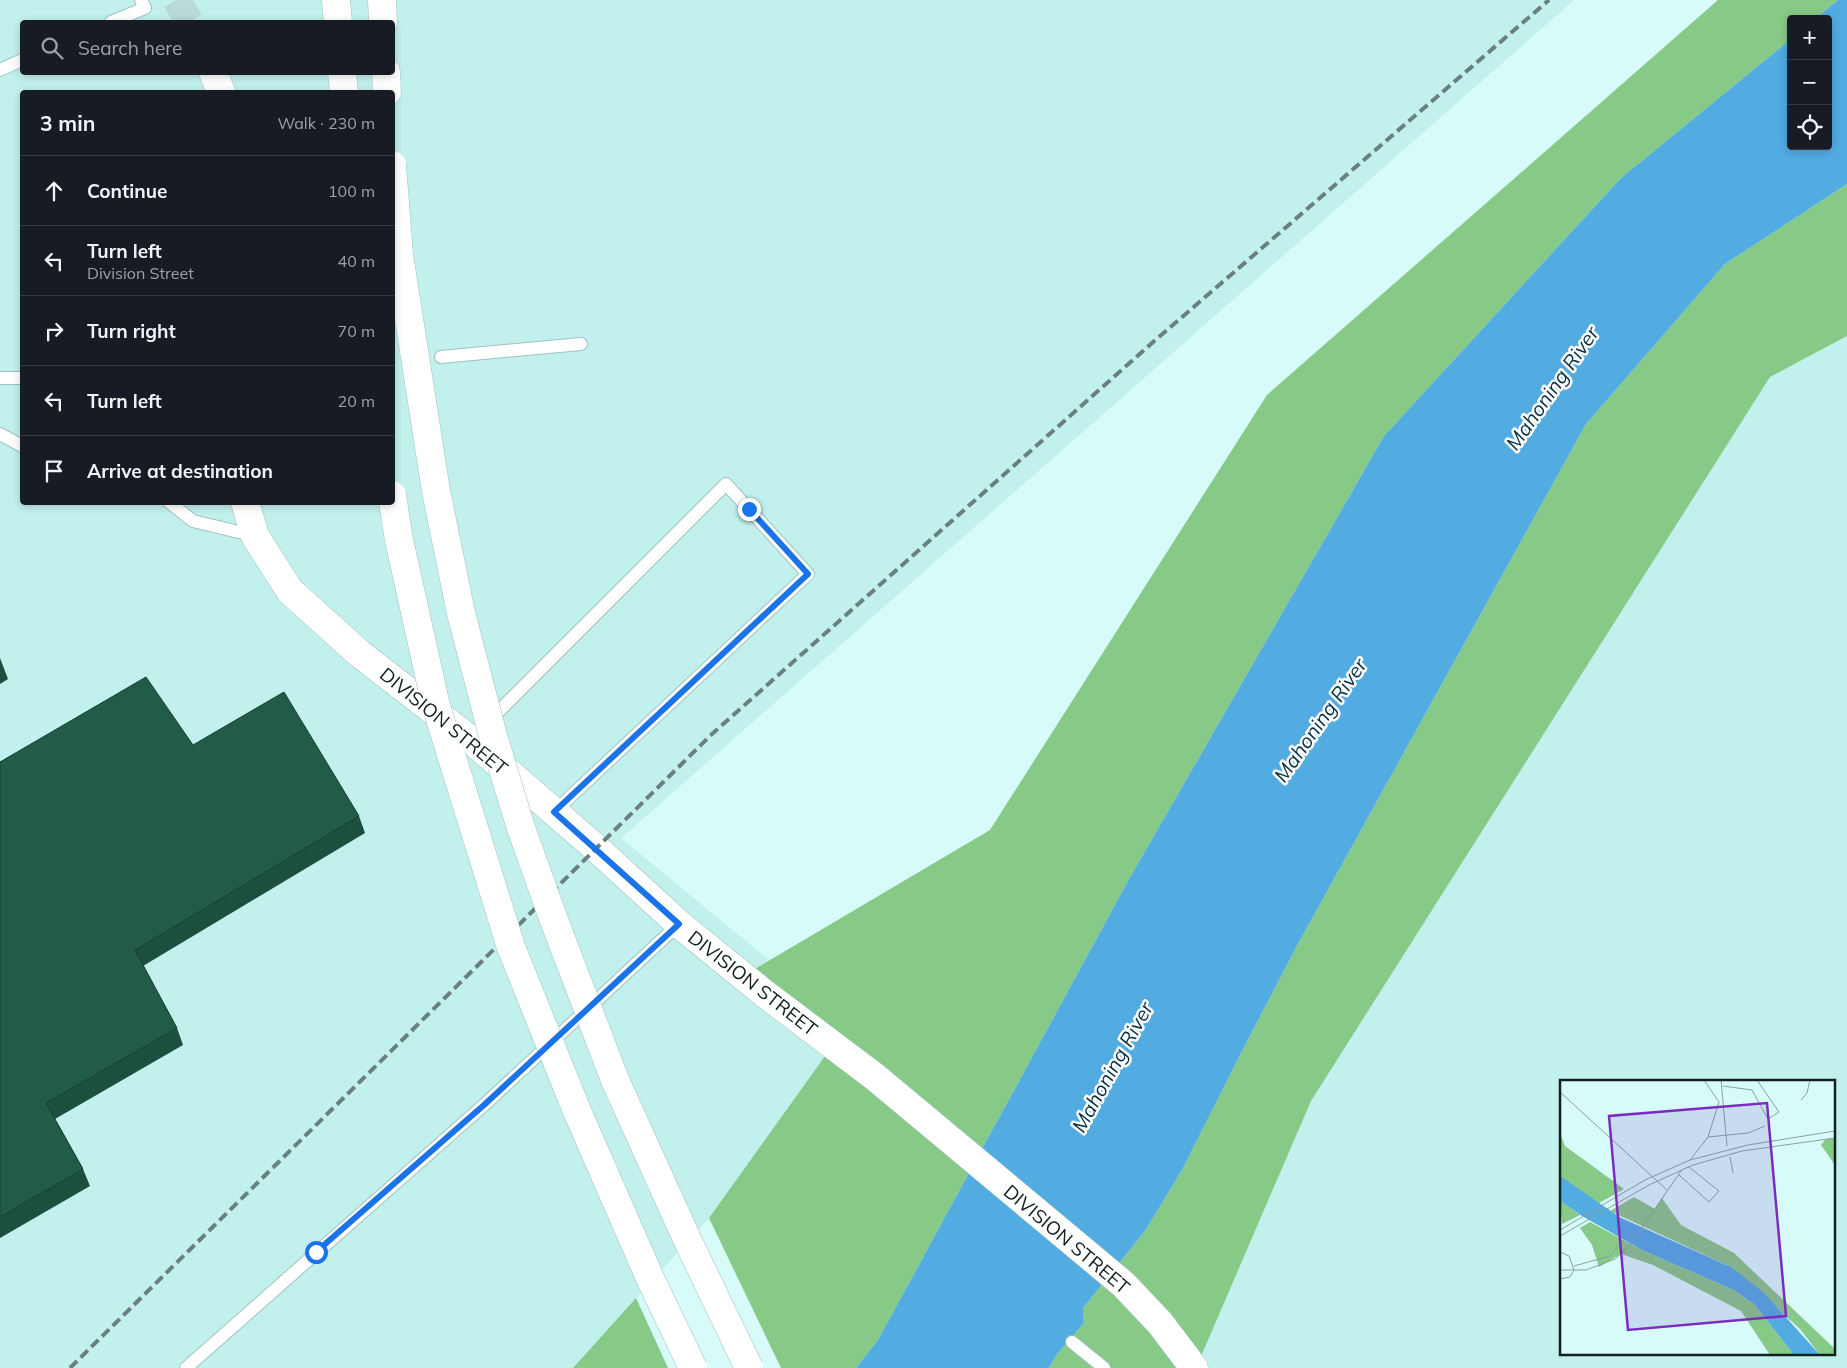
<!DOCTYPE html>
<html lang="en">
<head>
<meta charset="utf-8">
<style>
	body { margin:0; font-family:Mulish,sans-serif; background:#242831; color:#f1f3f6 }
	.controls { position:absolute; right:15px; top:15px; display:grid; overflow:hidden; border-radius:5px; box-shadow:0 2px 8px #0003 }
	.controls button { width:45px; height:45px; display:grid; place-items:center; padding:0; border:0; border-bottom:1px solid #363941; background:#171b24; color:#f1f3f6; font:25px sans-serif }
	.stop { position:absolute; width:15px; height:15px; margin:-11px; border:4px solid #1a73e8; border-radius:50%; background:#fff }
	.stop.end { background:#1a73e8; border-color:#fff; box-shadow:0 1px 5px #0008 }
	.list { margin:0; padding:0; list-style:none }
	h2 { display:flex; justify-content:space-between; align-items:center; height:65px; margin:0; padding:0 20px; font-size:21px }
	h2 small { font-size:16px; font-weight:400; color:#9ea1a6 }
	.list li { display:grid; grid-template-columns:32px 1fr auto; gap:15px; align-items:center; box-sizing:border-box; height:70px; padding:0 20px; border-top:1px solid #363941 }
	.list b { display:block; font-size:19px; white-space:nowrap }
	.list p { margin:0; font-size:16px; white-space:nowrap; color:#9ea1a6 }
	.list em { font-size:16px; font-style:normal; color:#9ea1a6 }
	.icon { flex:none; width:28px; height:28px; fill:none; stroke:currentColor; stroke-width:2; stroke-linecap:round; stroke-linejoin:round }
	.map { position:relative; flex:none; width:1847px; height:1368px; overflow:hidden }
	.search { position:absolute; background:#171b24; box-shadow:0 2px 8px #0003; left:20px; top:20px; width:375px; height:55px; display:flex; align-items:center; gap:12px; box-sizing:border-box; padding:0 18px; border-radius:5px; color:#9ea1a6; font-size:19px }
	.panel { position:absolute; background:#171b24; box-shadow:0 2px 8px #0003; left:20px; top:90px; width:375px; height:415px; border-radius:5px }
	.map>svg:first-child { display:block }
	.built { fill:#c2f0ed; fill-rule:evenodd }
	.forest { fill:#87c986 }
	.water { fill:#52abe1 }
	.lines { fill:none; stroke-linecap:round; stroke-linejoin:round }
	.secondary-tunnel { stroke:#b9dad7; stroke-width:28; stroke-dasharray:28 14; stroke-linecap:butt }
	.lane-casing { stroke:#9fc2c0; stroke-width:14 }
	.secondary-casing { stroke:#9fc2c0; stroke-width:29 }
	.highway-casing { stroke:#9fc2c0; stroke-width:29 }
	.lane { stroke:#fff; stroke-width:12 }
	.secondary { stroke:#fff; stroke-width:28 }
	.highway { stroke:#fff; stroke-width:28 }
	.rail { stroke:#68807e; stroke-width:4; stroke-dasharray:10 5; stroke-linecap:butt }
	.highway-bridge-casing { stroke:#9fc2c0; stroke-width:29; stroke-linecap:butt }
	.highway-bridge { stroke:#fff; stroke-width:28 }
	.wall { fill:#1d4f3e }
	.building { fill:#225c48; stroke:#184032 }
	.route { stroke:#1a73e8; stroke-width:6 }
	.labels { text-anchor:middle; dominant-baseline:central; stroke-width:5; stroke-linejoin:round; paint-order:stroke }
	.street-label { font-size:19px; fill:#12201f; stroke:#fff }
	.water-label { font-size:20px; font-style:italic; fill:#062e44; stroke:#fff }
	.inset-road { fill:none; stroke:#88a3a1; stroke-width:1 }
	.view { fill:#7b2cbf; fill-opacity:0.15; stroke:#7b2cbf; stroke-width:2.5 }
	.inset-edge { fill:none; stroke:#12201f; stroke-width:2.5 }
</style>
</head>
<body>
<div class="map">
<svg width="1847" height="1368" viewBox="0 0 1847 1368">
	<rect width="100%" height="100%" fill="#d6fbf8"/>
	<!-- built -->
	<g class="built">
		<path d="M0 0H1574L621 838 849 1026 709 1218 573 1368H0ZM22 22H392V72H22ZM22 92H392V502H22Z"/>
		<path d="M1847 336V1368H1196L1311 1101 1770 377ZM1561 1082H1833V1354H1561Z"/>
	</g>
	<!-- forest -->
	<g class="forest">
		<path d="M1718 0H1838L1815 19H1791V39L1621 178 1384 436 1128 881 878 1340 856 1368H781L709 1218 833 1045 743 976 990 830 1267 395Z"/>
		<path d="M1847 184V336L1770 377 1311 1101 1196 1368H1049L1057 1354 1083 1324V1308L1145 1231 1182 1170 1241 1053 1299 942 1586 424 1725 264Z"/>
		<path d="M636 1298 668 1368H573Z"/>
	</g>
	<!-- water -->
	<path class="water" d="M1838 0H1847V184L1725 264 1586 424 1299 942 1241 1053 1182 1170 1145 1231 1083 1308V1324L1057 1354 1049 1368H856L878 1340 1128 881 1384 436 1621 178 1791 39V146H1828V19H1815Z"/>
	<g class="lines">
		<!-- secondary-tunnel -->
		<path class="secondary-tunnel" d="M176 0 190 22"/>
		<!-- lane casing -->
		<g class="lane-casing">
			<g id="lane">
				<path d="M111 22 145 8 141 0"/>
				<path d="M0 70 22 60"/>
				<path d="M441 357 581 344"/>
				<path d="M0 378H22"/>
				<path d="M0 434 22 446"/>
				<path d="M169 502 193 521 255 536"/>
				<path d="M488 722 726 484 808 574 554 812"/>
				<path d="M1072 1342 1104 1368"/>
				<path d="M186 1368 484 1105 679 924"/>
			</g>
		</g>
		<!-- secondary casing -->
		<g class="secondary-casing">
			<g id="secondary">
				<path d="M213 72 221 92"/>
				<path d="M245 502 255 536 290 591 360 654 471 740 596 848 679 924 765 994 875 1077 1123 1284 1160 1323 1194 1368"/>
			</g>
		</g>
		<!-- highway casing -->
		<g class="highway-casing">
			<g id="highway">
				<path d="M336 0 338 22"/>
				<path d="M382 0 383 22"/>
				<path d="M342 72 344 92"/>
				<path d="M386 72 387 92"/>
			</g>
		</g>
		<!-- lane -->
		<use href="#lane" class="lane"/>
		<!-- secondary -->
		<use href="#secondary" class="secondary"/>
		<!-- highway -->
		<use href="#highway" class="highway"/>
		<!-- rail -->
		<path class="rail" d="M70 1368 712 734 1152 343 1549 0"/>
		<!-- highway-bridge casing -->
		<g class="highway-bridge-casing">
			<g id="highway-bridge">
				<path d="M392 165 399 255 436 491 461 613 493 736 520 825 552 915 615 1080 687 1239 749 1368"/>
				<path d="M392 495 399 540 436 706 511 947 577 1111 650 1278 693 1368"/>
			</g>
		</g>
		<!-- highway-bridge -->
		<use href="#highway-bridge" class="highway-bridge"/>
	</g>
	<!-- wall -->
	<g class="wall">
		<path d="M0 658 8 679 0 684Z"/>
		<path d="M193 745 359 816 365 833 143 966 177 1028 183 1045 55 1119 83 1169 90 1186 0 1238V762Z"/>
	</g>
	<!-- building -->
	<path class="building" d="M146 677 193 745 284 692 359 816 135 950 177 1028 46 1103 83 1169 0 1217V762Z"/>
	<g class="lines">
		<!-- route -->
		<path class="route" d="M316 1252 484 1105 679 924 554 812 808 574 749 509"/>
	</g>
	<g class="labels">
		<!-- street labels -->
		<g class="street-label">
			<text transform="translate(444 721) rotate(39)">DIVISION STREET</text>
			<text transform="translate(753 983) rotate(38)">DIVISION STREET</text>
			<text transform="translate(1067 1239) rotate(40)">DIVISION STREET</text>
		</g>
		<!-- water labels -->
		<g class="water-label">
			<text transform="translate(1552 388) rotate(-55)">Mahoning River</text>
			<text transform="translate(1320 720) rotate(-55)">Mahoning River</text>
			<text transform="translate(1112 1067) rotate(-61)">Mahoning River</text>
		</g>
	</g>
	<!-- overview -->
	<g transform="translate(1560 1080)">
		<rect width="275" height="275" fill="#d6fbf8"/>
		<path d="M0 53 5 66 64 109 39 123 5 102 0 96ZM275 58V85L261 65 266 59ZM74 117 95 129 102 118 121 145 174 173 275 269V275H260L240 249 171 187 50 131ZM0 121 20 135 2 144ZM30 142 84 171 174 210 194 224 234 275H210L181 231 93 185 61 174 39 187 32 165 20 148Z" fill="#87c986"/>
		<path d="M0 96 61 138 171 187 203 212 260 275H234L194 224 174 210 84 171 22 136 0 121Z" fill="#52abe1"/>
		<path class="inset-road" d="M144 0 159 22M161 0 167 66M163 6 192 10 208 39 219 32 197 0M0 12 107 110M241 20 247 13 250 0M148 57 159 22M170 77 173 93M130 80 148 57 188 53 205 46M119 95 149 122 159 111 129 87M0 150 85 100 130 80 188 65 275 51M0 156 89 105 133 85 182 71 275 58M0 172 9 176 14 190 10 197 0 199M14 186 50 176 63 160M0 190H26L55 179 70 165 121 91"/>
		<path class="view" d="M207 23 226 236 68 250 49 36Z"/>
		<rect width="275" height="275" class="inset-edge"/>
	</g>
</svg>
<div class="controls">
<button>+</button>
<button>−</button>
<button><svg class="icon" aria-label="locate" viewBox="0 0 24 24"><circle cx="12" cy="12" r="6"/><path d="M12 2v4M12 18v4M2 12h4M18 12h4"/></svg></button>
</div>
<div class="stop" style="left:316px;top:1252px"></div>
<div class="stop end" style="left:749px;top:509px"></div>
<div class="search"><svg class="icon" aria-label="search" viewBox="0 0 24 24"><circle cx="10" cy="10" r="6"/><path d="M15 15l6 6"/></svg>Search here</div>
<section class="panel">
<h2>3 min<small>Walk · 230 m</small></h2>
<ul class="list">
<li><svg class="icon" aria-label="ahead" viewBox="0 0 24 24"><path d="M12 20V5M6 11l6-6 6 6"/></svg><div><b>Continue</b></div><em>100 m</em></li>
<li><svg class="icon" aria-label="left" viewBox="0 0 24 24"><path d="M17 20v-9H6M10 6l-5 5 5 5"/></svg><div><b>Turn left</b><p>Division Street</p></div><em>40 m</em></li>
<li><svg class="icon" aria-label="right" viewBox="0 0 24 24"><path d="M7 20v-9h11M14 6l5 5-5 5"/></svg><div><b>Turn right</b></div><em>70 m</em></li>
<li><svg class="icon" aria-label="left" viewBox="0 0 24 24"><path d="M17 20v-9H6M10 6l-5 5 5 5"/></svg><div><b>Turn left</b></div><em>20 m</em></li>
<li><svg class="icon" aria-label="arrive" viewBox="0 0 24 24"><path d="M6 21V4h12l-3 4 3 4H6"/></svg><div><b>Arrive at destination</b></div></li>
</ul>
</section>
</div>
</body>
</html>
